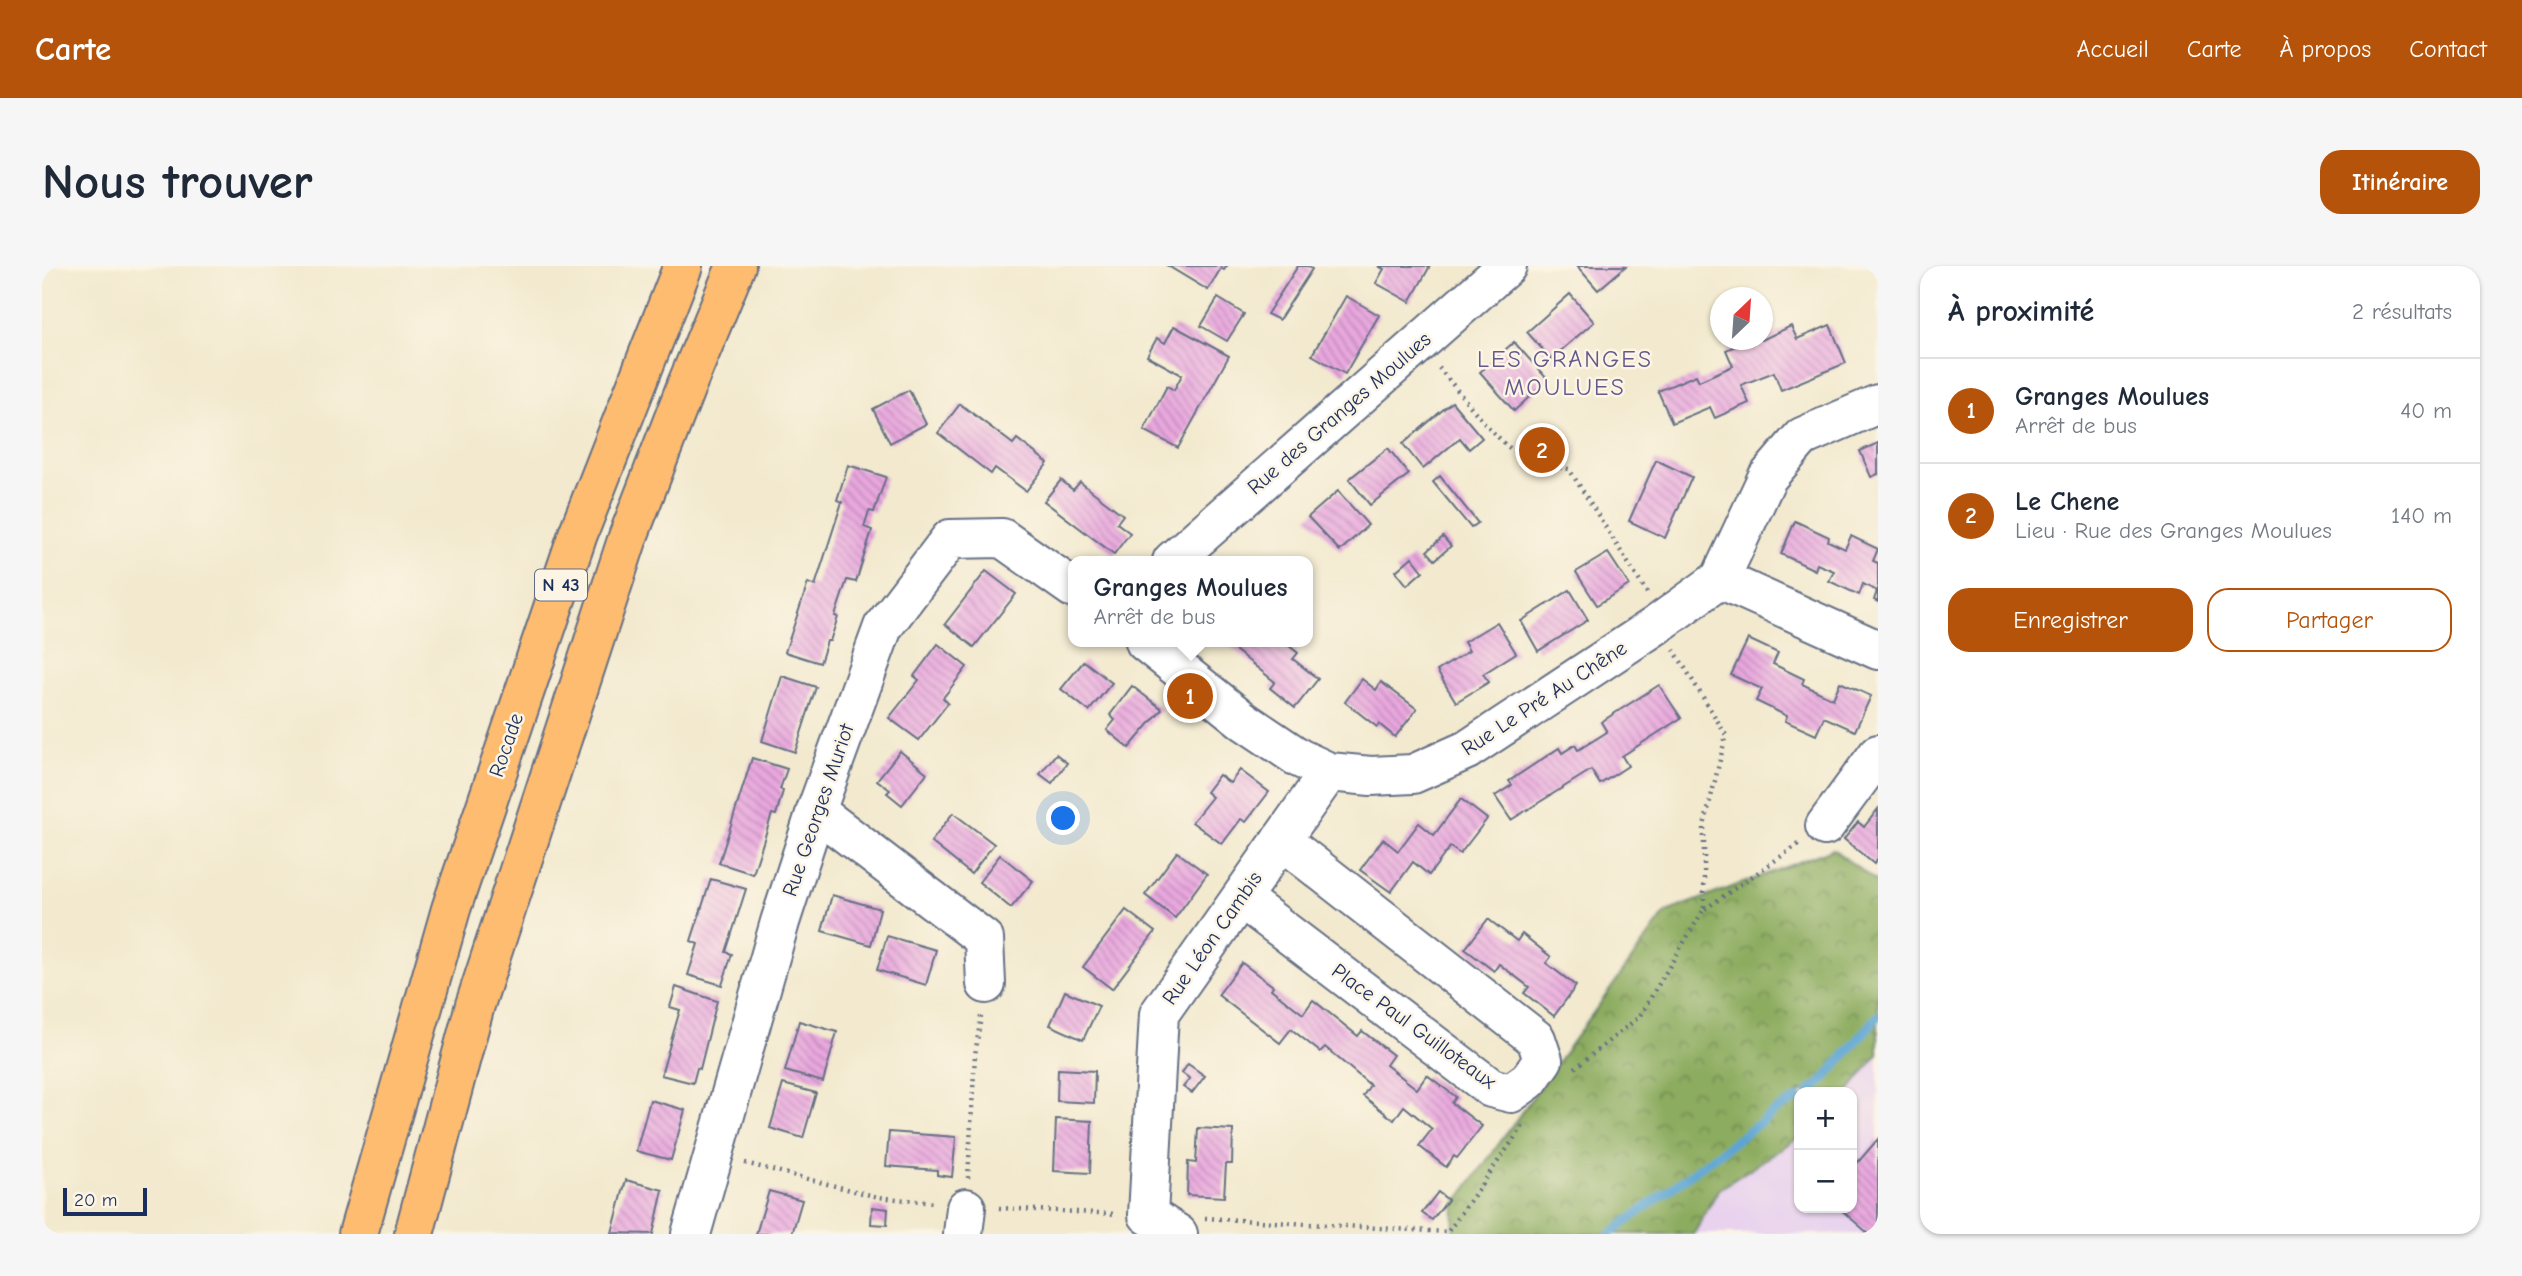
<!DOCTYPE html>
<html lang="fr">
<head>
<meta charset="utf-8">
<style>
	body { margin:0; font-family:"Comic Neue",sans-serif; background:#f6f6f7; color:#1f2937 }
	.controls { position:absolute; right:21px; bottom:21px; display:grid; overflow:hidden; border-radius:14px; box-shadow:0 2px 5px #0004 }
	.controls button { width:63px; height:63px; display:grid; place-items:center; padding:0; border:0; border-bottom:2px solid #e0e1e3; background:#fff; color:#1f2937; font:35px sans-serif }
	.compass { position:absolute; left:1668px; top:21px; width:63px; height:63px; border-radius:50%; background:#fff; box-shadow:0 2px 5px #0004; rotate:25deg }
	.scale { position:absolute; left:21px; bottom:18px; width:84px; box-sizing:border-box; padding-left:7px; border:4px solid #1b2f5e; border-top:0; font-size:19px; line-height:24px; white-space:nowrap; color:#1b2f5e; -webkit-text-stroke:5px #fcf5e5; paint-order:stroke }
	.you { position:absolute; left:1022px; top:553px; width:24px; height:24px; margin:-18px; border:5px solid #fff; border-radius:50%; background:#1a73e8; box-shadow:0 0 0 10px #1a73e833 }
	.badge { display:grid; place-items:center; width:46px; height:46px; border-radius:50%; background:#b45309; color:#fff; font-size:23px; font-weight:700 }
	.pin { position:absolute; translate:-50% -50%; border:4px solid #fff; box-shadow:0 2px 7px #0006 }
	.popup { position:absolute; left:1026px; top:290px; width:245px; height:91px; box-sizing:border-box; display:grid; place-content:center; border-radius:14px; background:#fff; filter:drop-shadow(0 2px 5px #0005); font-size:23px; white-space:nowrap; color:#747a83 }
	.popup b { font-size:26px; color:#1f2937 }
	.popup::after { content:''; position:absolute; left:50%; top:100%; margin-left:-14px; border:14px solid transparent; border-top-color:#fff }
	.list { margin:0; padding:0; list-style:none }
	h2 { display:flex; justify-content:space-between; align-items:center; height:91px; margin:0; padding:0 28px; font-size:30px }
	h2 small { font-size:23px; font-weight:400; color:#747a83 }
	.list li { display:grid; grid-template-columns:46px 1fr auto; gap:21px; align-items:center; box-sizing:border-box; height:105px; padding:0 28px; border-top:2px solid #e0e1e3 }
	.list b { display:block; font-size:26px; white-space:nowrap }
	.list p { margin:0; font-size:23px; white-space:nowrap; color:#747a83 }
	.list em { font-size:23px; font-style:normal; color:#747a83 }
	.actions { display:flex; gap:14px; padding:21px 28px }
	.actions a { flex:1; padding:16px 0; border:2px solid #b45309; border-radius:21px; text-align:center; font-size:24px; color:#b45309 }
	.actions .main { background:#b45309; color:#fff }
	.map { position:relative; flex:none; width:1836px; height:968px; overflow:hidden; border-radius:21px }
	header { display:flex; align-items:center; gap:42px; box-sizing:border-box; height:98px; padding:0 35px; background:#b45309; color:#fff }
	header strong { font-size:33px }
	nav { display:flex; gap:38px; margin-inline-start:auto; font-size:24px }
	.intro { display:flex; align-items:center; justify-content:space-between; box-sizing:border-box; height:168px; padding:0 42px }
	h1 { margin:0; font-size:49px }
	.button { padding:18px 32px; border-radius:21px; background:#b45309; color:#fff; font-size:24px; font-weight:700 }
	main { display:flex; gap:42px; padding:0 42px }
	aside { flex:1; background:#fff; border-radius:21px; box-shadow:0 2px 5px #0004 }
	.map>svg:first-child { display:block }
	.built { fill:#e8d2ee }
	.forest { fill:url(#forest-crowns); stroke:#546e5e; stroke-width:2 }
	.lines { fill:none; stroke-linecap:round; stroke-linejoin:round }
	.stream { stroke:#5ca5d3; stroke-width:9 }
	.building { fill:url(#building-back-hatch) }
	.minor-casing { stroke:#667085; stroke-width:42 }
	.highway-casing { stroke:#667085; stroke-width:42 }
	.path { stroke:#667085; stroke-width:4.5; stroke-dasharray:2 5; stroke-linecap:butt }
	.minor { stroke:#fff; stroke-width:38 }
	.highway { stroke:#febc70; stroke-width:38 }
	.labels { text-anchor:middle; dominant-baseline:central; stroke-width:5; stroke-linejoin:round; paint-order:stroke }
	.shield { fill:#fcf5e5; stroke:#5e6a86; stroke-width:2 }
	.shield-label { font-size:19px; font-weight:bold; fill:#1b2f5e }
	.street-label { font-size:21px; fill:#1b2f5e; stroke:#fcf5e5 }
	.quarter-label { font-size:24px; letter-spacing:2px; fill:#63598b; stroke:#fcf5e5 }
</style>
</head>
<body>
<header>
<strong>Carte</strong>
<nav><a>Accueil</a><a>Carte</a><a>À propos</a><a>Contact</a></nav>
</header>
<div class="intro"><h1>Nous trouver</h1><a class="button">Itinéraire</a></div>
<main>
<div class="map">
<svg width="1836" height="968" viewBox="0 0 1836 968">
	<defs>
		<pattern id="forest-crowns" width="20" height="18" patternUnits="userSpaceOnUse" patternTransform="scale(1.75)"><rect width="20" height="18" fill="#8cac5f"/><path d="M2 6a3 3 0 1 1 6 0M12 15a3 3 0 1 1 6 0" fill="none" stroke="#728c52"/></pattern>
		<pattern id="building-back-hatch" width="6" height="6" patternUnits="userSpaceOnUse" patternTransform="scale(1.75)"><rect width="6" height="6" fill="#e9a7de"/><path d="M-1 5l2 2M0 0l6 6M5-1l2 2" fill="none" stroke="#bc88b7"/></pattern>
	</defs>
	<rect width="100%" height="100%" fill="#fcf5e5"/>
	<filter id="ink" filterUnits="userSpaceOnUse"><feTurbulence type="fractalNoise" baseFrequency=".0143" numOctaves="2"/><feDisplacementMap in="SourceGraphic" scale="14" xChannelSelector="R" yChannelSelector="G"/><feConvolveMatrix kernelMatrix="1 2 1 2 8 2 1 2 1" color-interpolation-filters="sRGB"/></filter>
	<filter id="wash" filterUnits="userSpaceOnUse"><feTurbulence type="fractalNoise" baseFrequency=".00686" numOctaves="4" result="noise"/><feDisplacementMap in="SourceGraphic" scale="28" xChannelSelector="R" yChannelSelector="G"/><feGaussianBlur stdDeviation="1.57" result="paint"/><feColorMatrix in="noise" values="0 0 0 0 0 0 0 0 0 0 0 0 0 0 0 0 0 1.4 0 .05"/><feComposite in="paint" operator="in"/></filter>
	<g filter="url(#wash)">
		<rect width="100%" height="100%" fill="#f2e9ce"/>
		<!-- built -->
		<path class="built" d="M1836 788V968H1652L1676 924 1757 871V942H1810V826H1806Z"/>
		<!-- forest -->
		<path class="forest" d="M1791 583 1836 617V788L1806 826H1757V871L1676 924 1652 968H1411L1412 940 1624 646Z"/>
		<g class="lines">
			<!-- stream -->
			<g class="stream">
				<path d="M1766 826 1778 818 1836 750"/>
				<path d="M1568 968 1736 843 1757 832"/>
			</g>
		</g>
		<g id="blocks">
			<!-- building -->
			<g class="building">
				<path d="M1126 0H1185L1182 4 1179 2 1166 24Z"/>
				<path d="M1256 0H1265L1270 3 1237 54 1225 48Z"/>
				<path d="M1336 0H1388L1368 36 1334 17 1342 3Z"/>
				<path d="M1535 0H1584L1556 24Z"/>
				<path d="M1528 28 1552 56 1509 93 1485 66Z"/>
				<path d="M1304 30 1337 49 1303 108 1270 89Z"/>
				<path d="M1176 32 1202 48 1185 75 1159 60Z"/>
				<path d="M1788 59 1804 97 1739 124 1732 106 1699 119 1707 137 1673 152 1668 141 1630 157 1616 125 1654 109 1657 115 1691 100 1684 84 1707 74H1720L1749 60 1755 73Z"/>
				<path d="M1132 60 1187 90 1136 182 1102 164 1125 120 1132 124 1140 109 1105 90 1115 72 1123 77Z"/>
				<path d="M1472 76 1506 114 1472 145 1438 106Z"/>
				<path d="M867 124 884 158 848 177 831 143Z"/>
				<path d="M1410 136 1440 172 1427 183 1418 172 1381 203 1361 178Z"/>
				<path d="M918 138 971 178 975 173 1006 197 984 225 953 202 949 208 896 167Z"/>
				<path d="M1502 172 1512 184 1499 196 1488 183Z"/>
				<path d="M1836 177V208L1829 211 1818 185Z"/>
				<path d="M1346 182 1367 208 1328 239 1307 213Z"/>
				<path d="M1614 194 1650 211 1623 272 1587 255Z"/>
				<path d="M806 199 844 211 832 246 827 245 822 261 830 264 814 316 805 314 793 350 796 351 788 375H785L778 397 743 386 766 317 773 320 800 236 795 234Z"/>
				<path d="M1398 210 1436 257 1429 262 1391 216Z"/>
				<path d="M1019 214 1031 224 1038 216 1081 249 1075 257 1088 267 1072 288 1002 235Z"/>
				<path d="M1296 225 1326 259 1298 285 1266 251Z"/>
				<path d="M1753 255 1787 271 1786 275 1803 283 1809 270 1836 283 1831 295 1836 297V336L1832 334 1835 325 1821 318 1817 329 1787 315 1792 305 1775 298 1773 304 1739 288Z"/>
				<path d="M1401 271 1409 280 1393 294 1385 285Z"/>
				<path d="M1566 287 1587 319 1555 339 1534 306Z"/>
				<path d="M1370 291 1381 305 1365 319 1354 305Z"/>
				<path d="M944 305 974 328 932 381 903 358Z"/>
				<path d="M1528 324 1546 354 1496 385 1479 355Z"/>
				<path d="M1455 356 1474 387 1441 408 1447 416 1414 436 1395 405 1427 385 1422 376Z"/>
				<path d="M1706 373 1736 387 1731 398 1762 413 1760 418 1791 433 1798 416 1829 430 1813 465 1782 451 1774 469 1743 455 1745 450 1714 435 1720 423 1689 409Z"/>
				<path d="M1183 376H1242L1256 387 1251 393 1276 413 1253 442 1228 422 1233 416Z"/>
				<path d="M896 378 925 401 901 432 906 437 877 474 847 452 877 414 872 410Z"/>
				<path d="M1042 395 1070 417 1047 445 1019 423Z"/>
				<path d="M740 410 774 421 753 486 720 475Z"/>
				<path d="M1320 413 1334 424 1339 416 1375 443 1353 471 1337 458 1335 461 1303 436Z"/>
				<path d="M1617 419 1639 452 1580 490 1586 500 1558 518 1549 504 1469 554 1453 530 1470 519 1467 515 1517 482 1520 487 1533 479 1536 484 1565 466 1559 456Z"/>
				<path d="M1090 420 1120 443 1087 482 1065 464 1073 454 1068 449Z"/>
				<path d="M858 485 885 507 860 539 845 527 848 524 835 514Z"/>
				<path d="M1014 488 1025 497 1010 517 998 508Z"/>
				<path d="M710 492 745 503 738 523 741 525 734 549 730 548 711 608 677 597Z"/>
				<path d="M1198 504 1227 526 1204 556 1199 553 1180 578 1150 556 1170 531 1164 526 1177 509 1188 517Z"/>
				<path d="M1419 533 1445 553 1418 588 1408 581 1387 609 1371 596 1349 626 1318 604 1341 573 1356 585 1377 557 1392 569Z"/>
				<path d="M1836 543V592L1832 598 1802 573 1816 556 1822 561Z"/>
				<path d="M911 547 952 578 929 608 889 576Z"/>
				<path d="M1135 586 1165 608 1133 652 1103 629Z"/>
				<path d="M958 589 991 615 969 642 937 616Z"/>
				<path d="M669 613 704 623 684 686 690 688 680 719 646 709 656 678 649 675Z"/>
				<path d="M790 629 838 643 829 679 780 665Z"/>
				<path d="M1084 644 1113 666 1070 723 1041 701Z"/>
				<path d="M1446 653 1475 675 1480 668 1509 691 1504 697 1534 720 1512 750 1482 727 1487 721 1457 698 1452 705 1423 683Z"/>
				<path d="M845 670 894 684 884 719 835 704Z"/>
				<path d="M1200 697 1231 720 1229 723 1261 748 1271 734 1316 770 1320 765 1351 789 1344 799 1375 823 1385 809 1414 831 1410 837 1440 860 1415 892 1412 890 1404 901 1377 880 1390 863 1362 840 1352 854 1321 830 1328 819 1283 781 1278 786 1249 763 1238 777 1176 729Z"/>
				<path d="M634 721 675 735 658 803 655 802 651 817 619 809 638 744 628 741Z"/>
				<path d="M1023 725 1057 740 1041 774 1008 759Z"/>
				<path d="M757 755 795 766 781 816 743 805Z"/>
				<path d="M1146 798 1163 810 1150 827 1141 821 1148 813 1140 807Z"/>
				<path d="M1016 803 1053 805 1052 837 1015 835Z"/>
				<path d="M741 818 774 827 761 872 728 862Z"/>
				<path d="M608 834 643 844 629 894 594 885Z"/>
				<path d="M1014 853 1050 855 1048 907 1012 905Z"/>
				<path d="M1156 862 1191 864 1190 898H1184L1182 931 1145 929 1146 896 1154 897Z"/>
				<path d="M847 866 914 871 910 911 895 909V904L844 900Z"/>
				<path d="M1836 873V968H1827L1797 942H1810V903Z"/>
				<path d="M584 914 621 924 611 968 570 967Z"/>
				<path d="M727 925 760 934 750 968H714Z"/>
				<path d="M1396 926 1406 934 1390 954 1380 947Z"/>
				<path d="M830 941 846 943 845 959 829 958Z"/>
			</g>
		</g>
	</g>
	<g filter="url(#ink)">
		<use href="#blocks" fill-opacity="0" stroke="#667085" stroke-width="2"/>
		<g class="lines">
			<!-- minor casing -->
			<g class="minor-casing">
				<g id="minor">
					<path d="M1130 295 1465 0"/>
					<path d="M1678 313 1836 384"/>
					<path d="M1103 376 1202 455 1257 492 1287 506 1329 510 1371 508 1425 484 1616 358 1678 313 1725 212 1760 171 1836 138"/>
					<path d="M774 545 942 673 944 718"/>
					<path d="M1783 560 1836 488"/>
					<path d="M1199 632 1449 822 1469 827 1487 814 1501 794 1494 773 1239 574"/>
					<path d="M649 968 738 656 774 545 841 361 908 273 960 272 1031 322"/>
					<path d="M921 968 924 942"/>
					<path d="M1136 968 1106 949 1117 748 1287 506"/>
				</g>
			</g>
			<!-- highway casing -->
			<g class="highway-casing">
				<g id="highway">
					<path d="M316 968 409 643 536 268 641 0"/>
					<path d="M372 968 433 739 586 271 645 118 694 0"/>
				</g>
			</g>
			<!-- path -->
			<g class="path">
				<path d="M1397 102C1416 124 1452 173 1475 187 1492 196 1509 200 1527 203L1605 327"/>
				<path d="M1663 643 1757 578"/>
				<path d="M1533 802 1597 751 1662 643V560L1684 469 1632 384"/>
				<path d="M703 897 836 931 892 937"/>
				<path d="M926 912 933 789 939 750"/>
				<path d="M957 942 1074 948"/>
				<path d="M1163 952 1406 966 1483 857"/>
			</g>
			<!-- minor -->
			<use href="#minor" class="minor"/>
			<!-- highway -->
			<use href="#highway" class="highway"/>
		</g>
	</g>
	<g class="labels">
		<!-- shield labels -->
		<rect class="shield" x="493" y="303.5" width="52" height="31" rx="5"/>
		<g class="shield-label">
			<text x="519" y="319">N 43</text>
		</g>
		<!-- street labels -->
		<g class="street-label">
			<text transform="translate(1297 147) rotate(-41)">Rue des Granges Moulues</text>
			<text transform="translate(1502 432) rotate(-33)">Rue Le Pré Au Chêne</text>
			<text transform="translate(464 479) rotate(-71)">Rocade</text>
			<text transform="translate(776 544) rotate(-71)">Rue Georges Muriot</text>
			<text transform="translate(1170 672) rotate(-55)">Rue Léon Cambis</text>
			<text transform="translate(1372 760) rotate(36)">Place Paul Guilloteaux</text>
		</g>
		<!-- quarter labels -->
		<g class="quarter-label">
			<text x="1523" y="93">LES GRANGES<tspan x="1523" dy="28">MOULUES</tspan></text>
		</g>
	</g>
</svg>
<div class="controls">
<button>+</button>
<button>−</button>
</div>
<svg class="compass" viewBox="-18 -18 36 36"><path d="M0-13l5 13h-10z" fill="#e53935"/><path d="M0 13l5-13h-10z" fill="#747a83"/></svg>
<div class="scale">20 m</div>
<div class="you"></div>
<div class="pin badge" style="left:1148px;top:430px">1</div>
<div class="popup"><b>Granges Moulues</b>Arrêt de bus</div>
<div class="pin badge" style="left:1500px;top:184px">2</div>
</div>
<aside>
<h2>À proximité<small>2 résultats</small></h2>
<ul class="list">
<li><span class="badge">1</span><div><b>Granges Moulues</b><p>Arrêt de bus</p></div><em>40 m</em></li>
<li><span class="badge">2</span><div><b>Le Chene</b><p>Lieu · Rue des Granges Moulues</p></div><em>140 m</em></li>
</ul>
<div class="actions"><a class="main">Enregistrer</a><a>Partager</a></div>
</aside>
</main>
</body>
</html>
